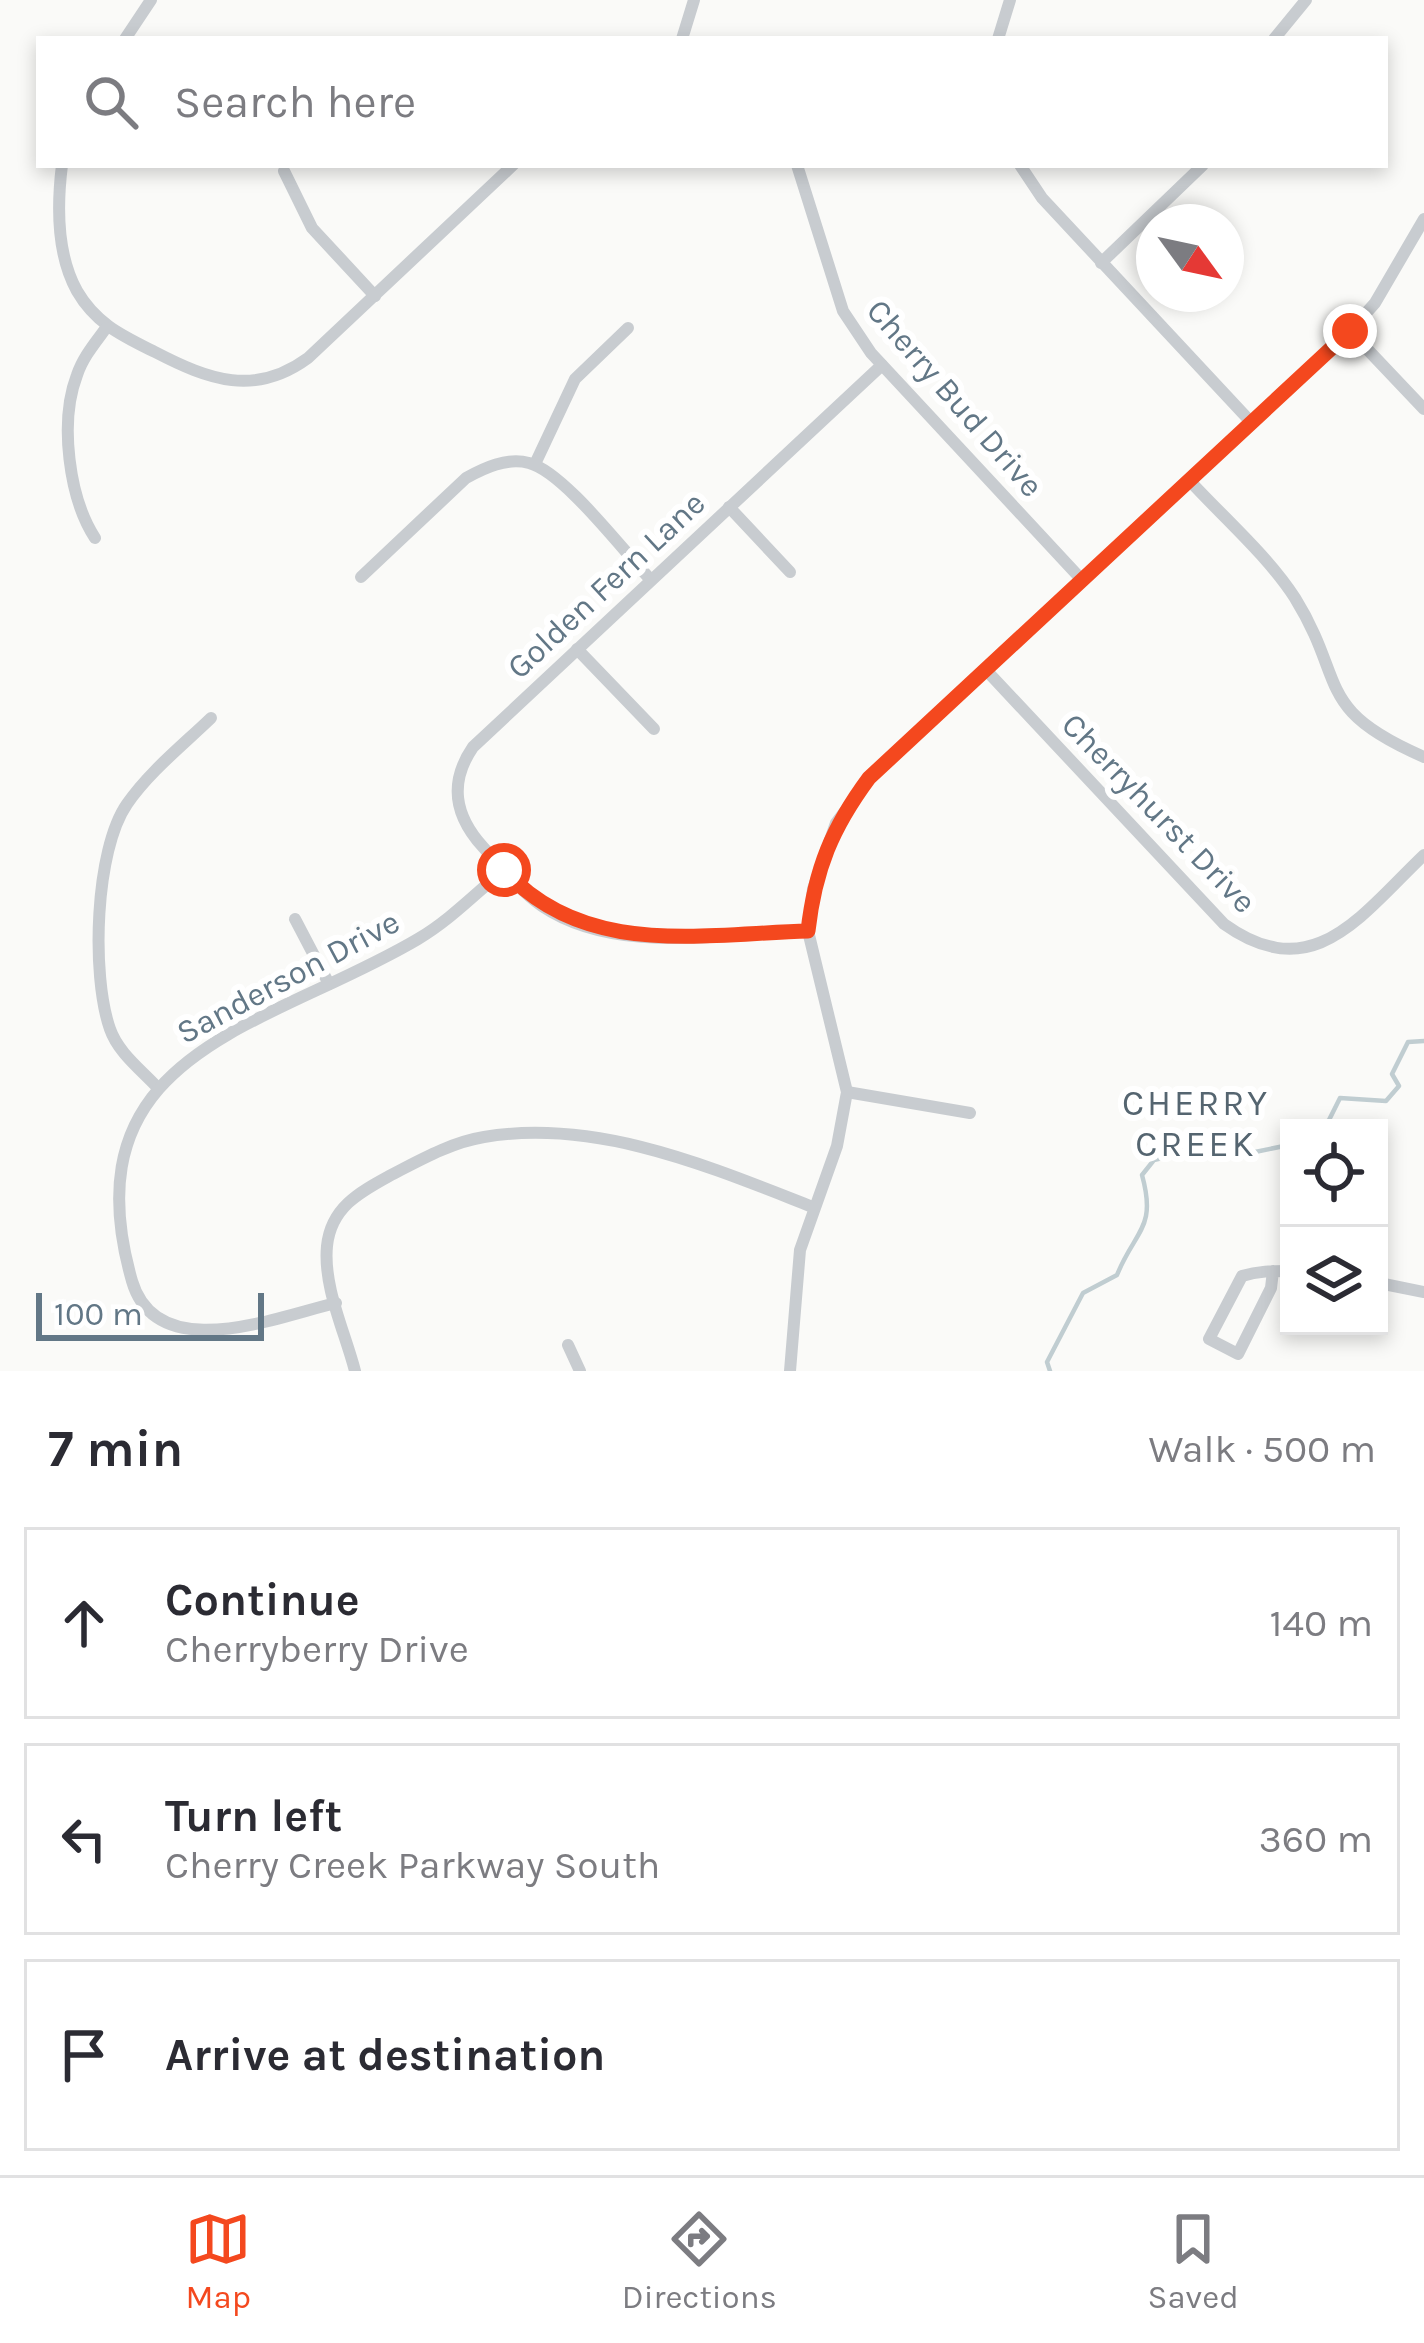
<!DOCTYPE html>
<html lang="en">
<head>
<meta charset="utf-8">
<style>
	body { margin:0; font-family:Karla,sans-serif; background:#f2f2f3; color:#2b2b33 }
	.controls { position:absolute; right:36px; bottom:36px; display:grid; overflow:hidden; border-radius:0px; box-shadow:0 6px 18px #0003 }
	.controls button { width:108px; height:108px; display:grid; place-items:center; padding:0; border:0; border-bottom:3px solid #e1e1e2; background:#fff; color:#2b2b33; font:60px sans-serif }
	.compass { position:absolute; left:1136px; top:204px; width:108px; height:108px; border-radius:50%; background:#fff; box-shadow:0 6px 18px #0003; rotate:123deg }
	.scale { position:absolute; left:36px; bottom:30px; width:228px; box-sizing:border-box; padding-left:12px; border:6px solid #627786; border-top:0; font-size:33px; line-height:42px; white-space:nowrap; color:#627786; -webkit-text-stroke:9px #fff; paint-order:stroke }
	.stop { position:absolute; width:36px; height:36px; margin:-27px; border:9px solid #f4481e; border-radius:50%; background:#fff }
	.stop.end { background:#f4481e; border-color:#fff; box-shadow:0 3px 12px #0008 }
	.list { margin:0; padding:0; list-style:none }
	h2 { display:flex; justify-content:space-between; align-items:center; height:156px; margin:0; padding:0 48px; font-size:51px }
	h2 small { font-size:39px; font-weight:400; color:#7c7c81 }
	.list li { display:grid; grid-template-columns:78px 1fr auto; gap:36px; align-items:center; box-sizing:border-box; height:192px; margin:0 24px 24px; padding:0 24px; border:3px solid #e1e1e2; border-radius:0px }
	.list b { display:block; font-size:45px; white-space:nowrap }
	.list p { margin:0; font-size:39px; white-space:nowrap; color:#7c7c81 }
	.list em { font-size:39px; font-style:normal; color:#7c7c81 }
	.icon { flex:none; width:66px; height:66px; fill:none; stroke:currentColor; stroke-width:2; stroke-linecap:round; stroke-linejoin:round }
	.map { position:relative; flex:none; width:1424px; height:1371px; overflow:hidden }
	.search { position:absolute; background:#fff; box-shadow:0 6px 18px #0003; left:36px; right:36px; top:36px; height:132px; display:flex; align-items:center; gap:30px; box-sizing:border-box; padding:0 42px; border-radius:0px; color:#7c7c81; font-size:45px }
	.sheet { height:804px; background:#fff }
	nav { display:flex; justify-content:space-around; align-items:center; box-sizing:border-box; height:168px; border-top:3px solid #e1e1e2; background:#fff; font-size:33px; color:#7c7c81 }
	nav a { display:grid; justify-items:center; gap:6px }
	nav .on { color:#f4481e }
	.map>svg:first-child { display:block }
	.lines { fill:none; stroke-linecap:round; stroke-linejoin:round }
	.stream { stroke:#c0cdd1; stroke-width:4.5 }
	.street { stroke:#c8ccd0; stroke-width:12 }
	.route { stroke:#f4481e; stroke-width:15 }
	.labels { text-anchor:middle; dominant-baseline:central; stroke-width:12; stroke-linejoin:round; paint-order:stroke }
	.street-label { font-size:33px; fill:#627786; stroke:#fff }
	.neighbourhood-label { font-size:36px; letter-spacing:3px; fill:#556570; stroke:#fff }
</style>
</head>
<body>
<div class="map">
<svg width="1424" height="1371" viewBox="0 0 1424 1371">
	<rect width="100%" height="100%" fill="#fafaf8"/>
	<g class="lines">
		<!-- stream -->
		<g class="stream">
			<path d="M1317 1128 1329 1120 1340 1098 1386 1101 1399 1086 1392 1074 1408 1042 1424 1041"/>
			<path d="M1050 1371 1047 1362 1083 1293 1117 1275C1135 1230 1157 1229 1142 1175L1154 1160 1221 1144 1255 1152 1289 1145"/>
		</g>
		<!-- street -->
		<g class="street">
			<path d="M125 39 151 0"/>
			<path d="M682 39 694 0"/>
			<path d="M998 39 1010 0"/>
			<path d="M1274 39 1306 0"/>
			<path d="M62 165C57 205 57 255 77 291 96 324 123 336 155 352 209 380 255 397 308 358L513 165"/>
			<path d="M797 165 843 311 871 353 1082 580"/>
			<path d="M1020 165 1042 198 1250 421"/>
			<path d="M284 171 312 228 375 296"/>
			<path d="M1101 263 1203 165"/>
			<path d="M1350 331 1424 409"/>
			<path d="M535 464 575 379 628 328"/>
			<path d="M1189 480C1223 517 1267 555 1295 598 1347 682 1313 709 1424 757"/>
			<path d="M729 507 790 572"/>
			<path d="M95 538C69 498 59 422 77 375 83 357 95 343 106 328"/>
			<path d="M361 577 466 478C484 468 507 457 529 463 564 472 624 552 651 580"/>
			<path d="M577 649 654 729"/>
			<path d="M986 670 1224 924C1313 988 1361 915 1424 855"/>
			<path d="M295 919 329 984"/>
			<path d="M808 931C724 933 616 956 542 906 519 890 501 867 483 847 454 815 449 782 473 747L882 365"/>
			<path d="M156 1086C139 1068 118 1052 110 1029 91 975 95 850 127 804 149 772 183 745 211 718"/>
			<path d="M847 1092 970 1113"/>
			<path d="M1273 1271 1271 1288 1238 1354 1209 1339 1242 1276C1258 1271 1272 1271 1289 1271"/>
			<path d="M1379 1283 1424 1292"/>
			<path d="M336 1303C279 1316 157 1367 132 1281 66 1050 268 1028 418 939 449 921 476 893 504 870"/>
			<path d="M568 1345 580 1371"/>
			<path d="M355 1371C345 1332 323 1287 327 1246 331 1207 360 1192 391 1175 420 1160 452 1142 484 1137 597 1118 710 1167 813 1207"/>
			<path d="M790 1371 800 1250 837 1146 847 1092 808 931 813 889 836 823 870 778 1350 331 1375 303 1424 219"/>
		</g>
	</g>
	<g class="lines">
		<!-- route -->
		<path class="route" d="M504 870C584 958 700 934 808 931 815 869 832 828 869 778L1350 331"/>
	</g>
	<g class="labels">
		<!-- street labels -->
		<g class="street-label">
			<text transform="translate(955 398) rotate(49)">Cherry Bud Drive</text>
			<text transform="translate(606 585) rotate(-43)">Golden Fern Lane</text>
			<text transform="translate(1159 813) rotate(46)">Cherryhurst Drive</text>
			<text transform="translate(288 977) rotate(-28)">Sanderson Drive</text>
		</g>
		<!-- neighbourhood labels -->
		<g class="neighbourhood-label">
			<text x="1196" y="1103">CHERRY<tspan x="1196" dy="41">CREEK</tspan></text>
		</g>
	</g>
</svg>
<div class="controls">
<button><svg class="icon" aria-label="locate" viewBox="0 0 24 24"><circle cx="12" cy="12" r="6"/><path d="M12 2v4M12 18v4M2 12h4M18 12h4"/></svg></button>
<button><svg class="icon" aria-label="layers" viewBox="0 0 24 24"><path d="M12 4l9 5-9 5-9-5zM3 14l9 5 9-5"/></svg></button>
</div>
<svg class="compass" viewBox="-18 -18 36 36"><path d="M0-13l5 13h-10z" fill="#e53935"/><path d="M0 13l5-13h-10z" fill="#7c7c81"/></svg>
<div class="scale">100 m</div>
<div class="stop" style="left:504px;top:870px"></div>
<div class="stop end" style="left:1350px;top:331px"></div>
<div class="search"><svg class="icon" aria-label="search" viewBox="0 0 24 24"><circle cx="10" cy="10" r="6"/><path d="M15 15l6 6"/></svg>Search here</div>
</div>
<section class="sheet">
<h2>7 min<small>Walk · 500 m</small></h2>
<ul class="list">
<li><svg class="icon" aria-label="ahead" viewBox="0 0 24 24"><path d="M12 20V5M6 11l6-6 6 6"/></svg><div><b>Continue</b><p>Cherryberry Drive</p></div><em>140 m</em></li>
<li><svg class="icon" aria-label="left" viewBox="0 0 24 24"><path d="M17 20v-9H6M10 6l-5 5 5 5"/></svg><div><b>Turn left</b><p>Cherry Creek Parkway South</p></div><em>360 m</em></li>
<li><svg class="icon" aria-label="arrive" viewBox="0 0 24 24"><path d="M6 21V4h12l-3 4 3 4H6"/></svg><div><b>Arrive at destination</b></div></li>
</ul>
</section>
<nav>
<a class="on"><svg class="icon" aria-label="map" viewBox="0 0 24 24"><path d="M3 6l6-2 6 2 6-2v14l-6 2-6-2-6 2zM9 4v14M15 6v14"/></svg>Map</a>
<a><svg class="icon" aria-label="directions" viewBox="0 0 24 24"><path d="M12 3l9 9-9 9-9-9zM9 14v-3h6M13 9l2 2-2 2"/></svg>Directions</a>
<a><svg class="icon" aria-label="saved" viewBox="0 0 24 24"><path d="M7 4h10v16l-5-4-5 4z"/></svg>Saved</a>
</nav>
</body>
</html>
